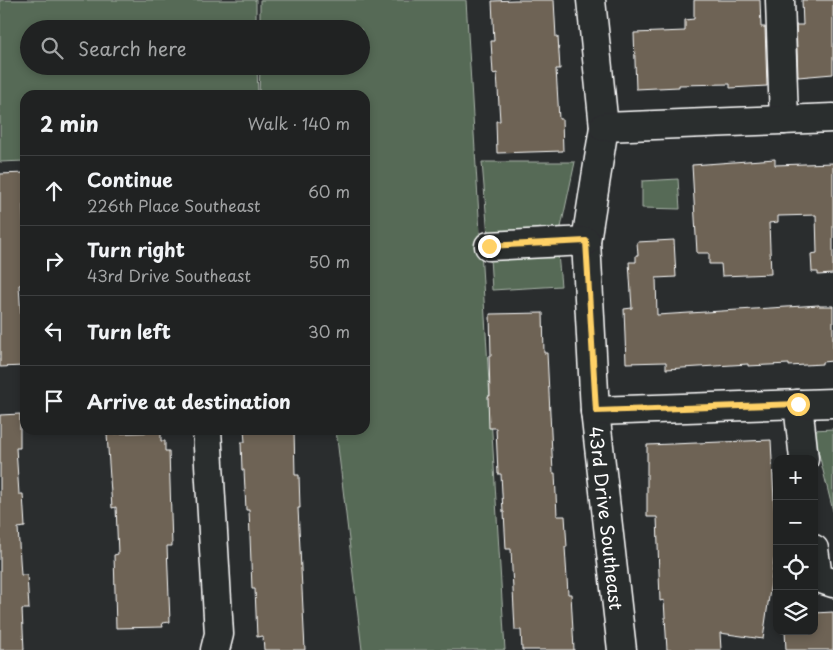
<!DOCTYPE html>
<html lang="en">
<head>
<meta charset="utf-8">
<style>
	body { margin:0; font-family:"Playpen Sans",sans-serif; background:#282a2a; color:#f1f3f6 }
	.controls { position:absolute; right:15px; bottom:15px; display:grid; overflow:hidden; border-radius:10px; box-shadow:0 2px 8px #0003 }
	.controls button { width:45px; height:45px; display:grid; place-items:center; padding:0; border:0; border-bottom:1px solid #3d3f40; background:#202222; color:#f1f3f6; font:25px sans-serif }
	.stop { position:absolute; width:15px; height:15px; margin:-11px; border:4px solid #ffd166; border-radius:50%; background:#fff }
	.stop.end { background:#ffd166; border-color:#fff; box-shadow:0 1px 5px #0008 }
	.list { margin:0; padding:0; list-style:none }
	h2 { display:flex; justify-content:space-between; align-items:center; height:65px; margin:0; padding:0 20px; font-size:21px }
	h2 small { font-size:16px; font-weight:400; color:#a2a4a5 }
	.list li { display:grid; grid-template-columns:32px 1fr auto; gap:15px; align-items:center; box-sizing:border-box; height:70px; padding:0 20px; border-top:1px solid #3d3f40 }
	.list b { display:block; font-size:19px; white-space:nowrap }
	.list p { margin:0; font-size:16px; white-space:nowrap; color:#a2a4a5 }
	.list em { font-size:16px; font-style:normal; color:#a2a4a5 }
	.icon { flex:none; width:28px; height:28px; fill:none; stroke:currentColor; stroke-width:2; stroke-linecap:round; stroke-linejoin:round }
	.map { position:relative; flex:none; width:833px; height:650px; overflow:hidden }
	.search { position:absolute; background:#202222; box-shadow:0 2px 8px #0003; left:20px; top:20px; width:350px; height:55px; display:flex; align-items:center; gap:12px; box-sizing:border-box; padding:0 18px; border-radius:28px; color:#a2a4a5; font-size:19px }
	.panel { position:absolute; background:#202222; box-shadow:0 2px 8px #0003; left:20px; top:90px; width:350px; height:345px; border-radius:15px }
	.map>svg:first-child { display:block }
	.green { fill:#566a56; stroke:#aab4aa }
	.building { fill:#6e6455; stroke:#fff }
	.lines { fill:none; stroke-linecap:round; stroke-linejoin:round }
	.minor-casing { stroke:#fff; stroke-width:31 }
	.minor { stroke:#2a2d2e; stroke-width:28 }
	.route { stroke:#ffd166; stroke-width:6 }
	.labels { text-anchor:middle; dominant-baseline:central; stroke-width:5; stroke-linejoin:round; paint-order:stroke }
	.street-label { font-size:18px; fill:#fff; stroke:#2a2d2e }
</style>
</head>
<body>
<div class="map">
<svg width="833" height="650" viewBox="0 0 833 650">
	<rect width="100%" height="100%" fill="#2a2d2e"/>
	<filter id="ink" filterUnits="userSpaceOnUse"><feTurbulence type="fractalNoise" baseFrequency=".02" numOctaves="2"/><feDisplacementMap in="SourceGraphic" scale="10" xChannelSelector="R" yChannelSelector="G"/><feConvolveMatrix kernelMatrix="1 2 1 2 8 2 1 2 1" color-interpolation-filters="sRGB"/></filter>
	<g filter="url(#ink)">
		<!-- green -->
		<g class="green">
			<path d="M0 0H256V29H29V66H257L258 95H25V161L0 162Z"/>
			<path d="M260 0H466L505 650H362L336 430H365V95H259L260 66H361V29H260Z"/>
			<path d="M482 162H575L560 232 488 236Z"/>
			<path d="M678 179 680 209 642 208V181Z"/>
			<path d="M558 254 561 286 492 290 490 258Z"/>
			<path d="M833 429V511L813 430Z"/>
		</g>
		<!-- building -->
		<g class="building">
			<path d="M515 0H554L556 37H558L560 69H556L559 119H562L563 151 497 153 496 121H500L497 73 493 74 491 41H494L492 1Z"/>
			<path d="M694 0H760L761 27H765L767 86 730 88V84L679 85V87L636 89 634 33 685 31V20L694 19Z"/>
			<path d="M802 0H833V74L798 77 796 25H803Z"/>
			<path d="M775 159V165L833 163V274L818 275V272H812L811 254 817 253 816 215 778 216V222L769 223 771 274 722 276 721 264H709V253H697L692 165Z"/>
			<path d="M25 173V205H23L25 284 19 285 24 366 0 367V174Z"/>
			<path d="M674 240 676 277 656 278 657 315 819 305V306H833V361L822 362V364L789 366V364L748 366V364L666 369V362L626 363 624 309 632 308 629 262H636V255H638L637 242Z"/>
			<path d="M543 313 544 353H547L553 473H555L557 516H565L567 547H565L568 594H571L574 650H522L521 630H515L511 549H506L504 512H503L501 474H498L496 428H489L488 396H490L489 356H491L490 314Z"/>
			<path d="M20 414V448H16L19 494H23L25 527 18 528 21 575H27L29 609H22L24 650H0V415Z"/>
			<path d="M244 430H294L295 475H299L300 508H298L305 650H264L263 636 257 637 255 589H252L249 510H246L244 470H242L241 442H245Z"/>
			<path d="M161 432V441H165V451H169L172 546H167L170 622 162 623 163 627 116 628 114 555 118 554 116 507 112 508 107 434Z"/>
			<path d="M771 440 775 521H777V554H775L763 639 720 633 721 650H667L664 600 660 601 657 517H647V445Z"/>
			<path d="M833 612V650H786L785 631H814V613Z"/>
		</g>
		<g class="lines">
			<!-- minor casing -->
			<g class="minor-casing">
				<g id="minor">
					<path id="s1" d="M591 0 604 127 586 241 595 411 622 650"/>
					<path d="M780 0 784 120"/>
					<path d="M604 127 833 118"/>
					<path d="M489 246 586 241"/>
					<path d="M798 404 804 459"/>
					<path d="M595 411 833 403"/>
					<path d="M207 430 219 634 215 650"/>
					<path d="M814 549 818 578 833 583"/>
				</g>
			</g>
			<!-- minor -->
			<use href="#minor" class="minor"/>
		</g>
	</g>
	<g class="lines" filter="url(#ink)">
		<!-- route -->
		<path class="route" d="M489 246 586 241 596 411 798 404"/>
	</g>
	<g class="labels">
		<!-- street labels -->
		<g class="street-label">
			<text stroke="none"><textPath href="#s1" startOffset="521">43rd Drive Southeast</textPath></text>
		</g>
	</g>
</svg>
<div class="controls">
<button>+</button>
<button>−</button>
<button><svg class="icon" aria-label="locate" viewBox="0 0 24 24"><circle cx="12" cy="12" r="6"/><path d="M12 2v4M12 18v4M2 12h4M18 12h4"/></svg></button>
<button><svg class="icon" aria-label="layers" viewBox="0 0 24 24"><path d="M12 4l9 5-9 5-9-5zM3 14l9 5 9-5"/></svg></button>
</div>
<div class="stop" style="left:798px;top:404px"></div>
<div class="stop end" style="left:489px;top:246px"></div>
<div class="search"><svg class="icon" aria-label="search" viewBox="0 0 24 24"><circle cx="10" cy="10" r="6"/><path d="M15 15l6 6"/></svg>Search here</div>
<section class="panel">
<h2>2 min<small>Walk · 140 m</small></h2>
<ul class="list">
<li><svg class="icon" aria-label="ahead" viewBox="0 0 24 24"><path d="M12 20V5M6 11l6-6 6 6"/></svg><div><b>Continue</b><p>226th Place Southeast</p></div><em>60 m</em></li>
<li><svg class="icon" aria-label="right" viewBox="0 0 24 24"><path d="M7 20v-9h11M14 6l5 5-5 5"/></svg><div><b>Turn right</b><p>43rd Drive Southeast</p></div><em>50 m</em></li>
<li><svg class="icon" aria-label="left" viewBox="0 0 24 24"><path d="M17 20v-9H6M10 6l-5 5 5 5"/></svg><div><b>Turn left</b></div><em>30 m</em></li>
<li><svg class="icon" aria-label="arrive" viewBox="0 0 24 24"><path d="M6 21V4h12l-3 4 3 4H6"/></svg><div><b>Arrive at destination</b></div></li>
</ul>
</section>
</div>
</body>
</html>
